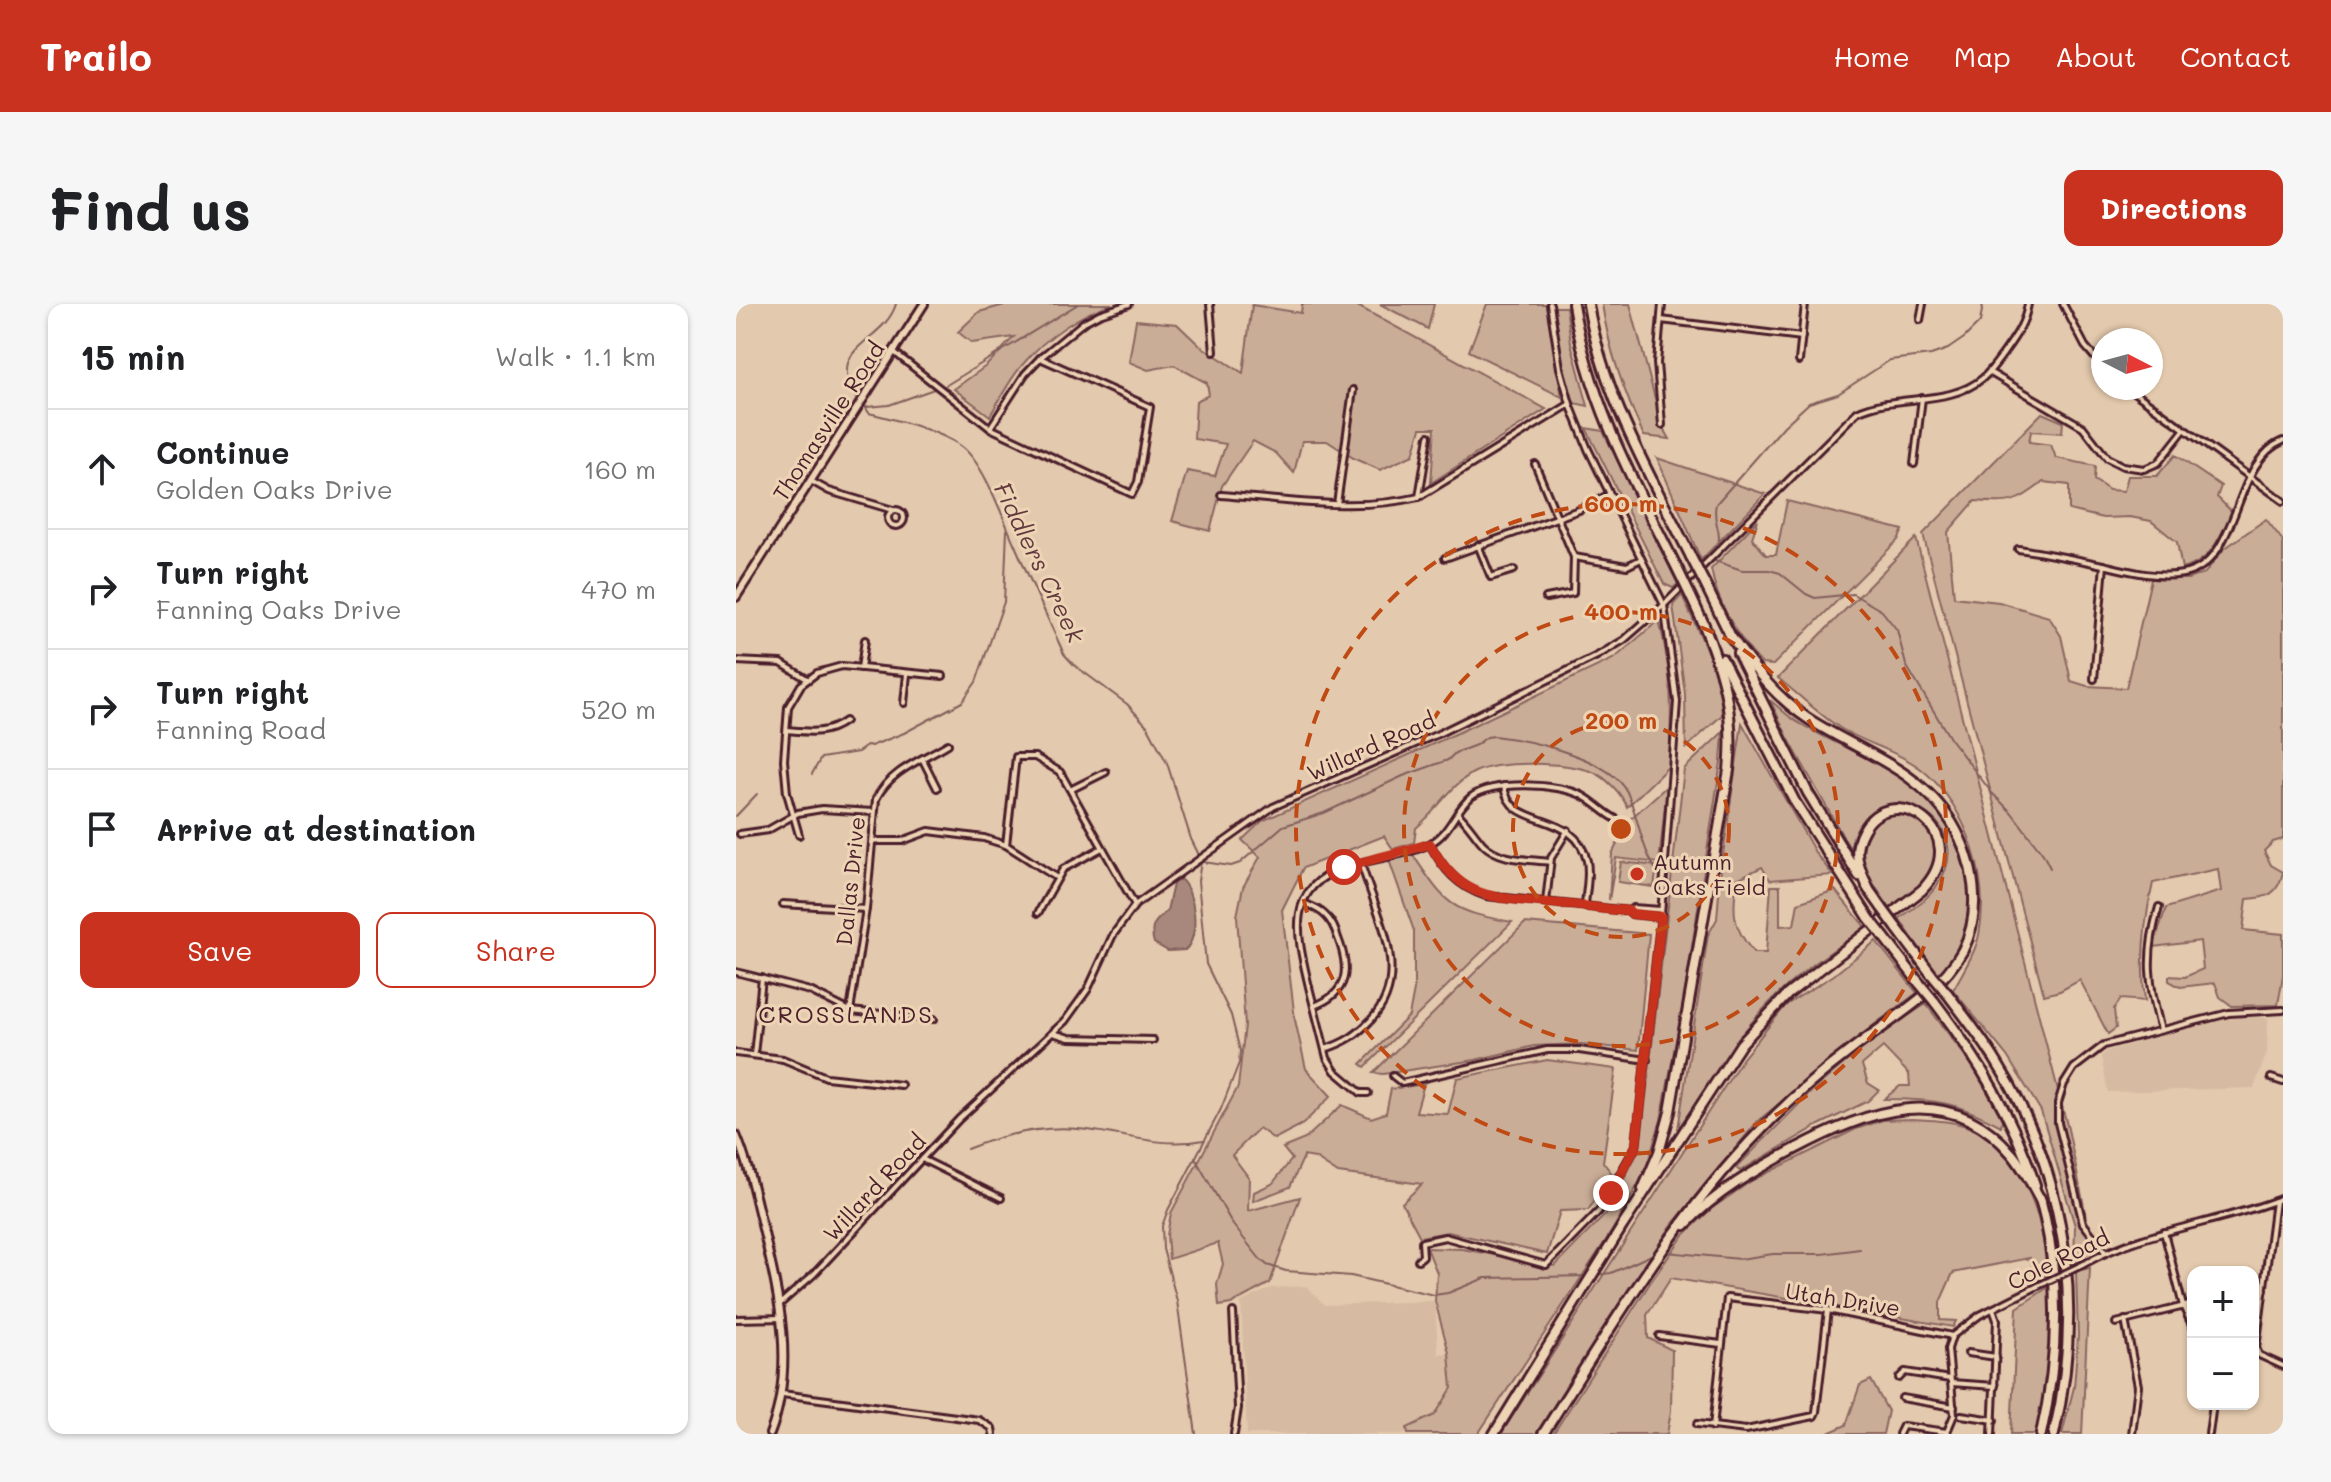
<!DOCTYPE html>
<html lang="en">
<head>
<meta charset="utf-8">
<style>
	body { margin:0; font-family:Mali,sans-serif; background:#f6f6f6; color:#202124 }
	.controls { position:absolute; right:24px; bottom:24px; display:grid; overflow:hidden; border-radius:16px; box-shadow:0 2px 6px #0004 }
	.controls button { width:72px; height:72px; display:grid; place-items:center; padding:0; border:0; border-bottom:2px solid #e0e0e0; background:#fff; color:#202124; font:40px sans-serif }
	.compass { position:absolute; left:1355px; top:24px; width:72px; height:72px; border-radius:50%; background:#fff; box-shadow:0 2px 6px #0004; rotate:96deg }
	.stop { position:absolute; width:24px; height:24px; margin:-18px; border:6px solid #c8321e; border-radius:50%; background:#fff }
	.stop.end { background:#c8321e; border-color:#fff; box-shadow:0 2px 8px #0008 }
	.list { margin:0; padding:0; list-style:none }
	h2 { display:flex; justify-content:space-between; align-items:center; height:104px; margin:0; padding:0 32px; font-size:34px }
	h2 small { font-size:26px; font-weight:400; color:#757577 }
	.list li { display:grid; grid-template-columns:52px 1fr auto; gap:24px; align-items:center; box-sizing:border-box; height:120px; padding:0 32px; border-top:2px solid #e0e0e0 }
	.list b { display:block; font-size:30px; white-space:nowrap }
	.list p { margin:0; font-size:26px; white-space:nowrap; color:#757577 }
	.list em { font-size:26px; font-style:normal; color:#757577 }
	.actions { display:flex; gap:16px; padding:24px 32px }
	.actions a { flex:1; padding:18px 0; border:2px solid #c8321e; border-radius:16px; text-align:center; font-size:28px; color:#c8321e }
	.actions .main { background:#c8321e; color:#fff }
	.icon { flex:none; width:44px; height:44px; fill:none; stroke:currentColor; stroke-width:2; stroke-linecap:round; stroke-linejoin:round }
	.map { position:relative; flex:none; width:1547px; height:1130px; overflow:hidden; border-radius:16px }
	header { display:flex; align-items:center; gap:48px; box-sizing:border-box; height:112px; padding:0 40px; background:#c8321e; color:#fff }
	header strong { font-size:38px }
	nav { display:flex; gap:44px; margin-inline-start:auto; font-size:28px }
	.intro { display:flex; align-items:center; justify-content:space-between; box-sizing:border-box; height:192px; padding:0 48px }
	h1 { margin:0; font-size:56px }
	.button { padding:20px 36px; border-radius:16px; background:#c8321e; color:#fff; font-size:28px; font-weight:700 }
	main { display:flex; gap:48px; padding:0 48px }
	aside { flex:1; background:#fff; border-radius:16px; box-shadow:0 2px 6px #0004 }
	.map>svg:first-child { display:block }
	.built { fill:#d6bba2 }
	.green { fill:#caad97; stroke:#8a6661; stroke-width:2 }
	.water { fill:#a8887b; stroke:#825e5b; stroke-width:2 }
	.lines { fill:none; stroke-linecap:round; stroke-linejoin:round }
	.stream { stroke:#825e5b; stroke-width:2 }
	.minor-casing { stroke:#4a1f2b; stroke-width:10 }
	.major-casing { stroke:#4a1f2b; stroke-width:12 }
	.highway-casing { stroke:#4a1f2b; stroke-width:14 }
	.minor { stroke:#edd4b5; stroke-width:4 }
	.major { stroke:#edd4b5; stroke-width:6 }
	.highway { stroke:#edd4b5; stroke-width:8 }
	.minor-bridge-casing { stroke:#4a1f2b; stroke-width:10; stroke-linecap:butt }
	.highway-bridge-casing { stroke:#4a1f2b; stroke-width:14; stroke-linecap:butt }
	.minor-bridge { stroke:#edd4b5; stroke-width:4 }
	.highway-bridge { stroke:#edd4b5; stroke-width:8 }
	.route { stroke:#c8321e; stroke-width:10 }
	.ring { fill:none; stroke:#c04a14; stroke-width:4; stroke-dasharray:14 10 }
	.poi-dot { fill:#c8321e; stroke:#edd4b5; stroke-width:3 }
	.labels { text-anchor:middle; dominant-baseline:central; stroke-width:6; stroke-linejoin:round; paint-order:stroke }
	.street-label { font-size:22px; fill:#4a1f2b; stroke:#edd4b5 }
	.poi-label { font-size:22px; fill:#4a1f2b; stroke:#edd4b5; text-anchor:start }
	.water-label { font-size:24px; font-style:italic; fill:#62393f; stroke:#edd4b5 }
	.neighbourhood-label { font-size:24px; letter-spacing:2px; fill:#4a1f2b; stroke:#edd4b5 }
	.centre { fill:#c04a14; stroke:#edd4b5; stroke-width:4 }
	.ring-label { font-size:24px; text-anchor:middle; font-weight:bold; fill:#c04a14; stroke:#edd4b5; stroke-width:6; stroke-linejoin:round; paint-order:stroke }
</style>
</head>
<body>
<header>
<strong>Trailo</strong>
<nav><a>Home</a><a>Map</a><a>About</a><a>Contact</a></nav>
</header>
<div class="intro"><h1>Find us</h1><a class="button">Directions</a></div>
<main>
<aside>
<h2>15 min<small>Walk · 1.1 km</small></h2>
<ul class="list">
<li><svg class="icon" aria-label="ahead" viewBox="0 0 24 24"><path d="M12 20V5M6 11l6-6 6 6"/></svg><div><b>Continue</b><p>Golden Oaks Drive</p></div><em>160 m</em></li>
<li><svg class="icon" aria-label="right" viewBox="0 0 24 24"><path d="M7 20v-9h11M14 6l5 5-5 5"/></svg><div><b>Turn right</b><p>Fanning Oaks Drive</p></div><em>470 m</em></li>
<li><svg class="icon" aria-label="right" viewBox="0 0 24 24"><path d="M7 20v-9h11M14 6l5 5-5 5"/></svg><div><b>Turn right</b><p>Fanning Road</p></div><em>520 m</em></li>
<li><svg class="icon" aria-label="arrive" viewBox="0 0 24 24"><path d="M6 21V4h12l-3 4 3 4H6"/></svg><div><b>Arrive at destination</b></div></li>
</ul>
<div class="actions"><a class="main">Save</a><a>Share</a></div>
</aside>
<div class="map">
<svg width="1547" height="1130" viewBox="0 0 1547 1130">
	<rect width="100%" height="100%" fill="#e3c9ad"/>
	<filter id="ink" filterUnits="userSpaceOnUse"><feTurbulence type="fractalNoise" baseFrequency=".0125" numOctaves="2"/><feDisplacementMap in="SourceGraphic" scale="16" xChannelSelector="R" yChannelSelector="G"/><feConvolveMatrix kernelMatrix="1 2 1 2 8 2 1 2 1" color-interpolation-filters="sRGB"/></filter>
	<g filter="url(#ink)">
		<!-- built -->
		<g class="built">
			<path d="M1511 713 1532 714 1531 748 1518 784 1372 788 1365 752 1371 747 1479 716Z"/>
			<path d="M570 982 589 1001 699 997 702 1050 713 1049 716 1084 699 1111 672 1123V1130H511L505 998 535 984Z"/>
		</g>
		<!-- green -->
		<g class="green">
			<path d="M272 0H376C344 10 310 33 288 59 274 74 264 95 254 112L218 85 250 62 278 33 236 39 222 28 243 8Z"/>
			<path d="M566 0H618L810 105 695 179 699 124H685L677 151 644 166 619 155 591 137H566L558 169 540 149 517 137 486 182 474 227 436 217 451 167 479 172 490 140 458 135 460 97 473 91 471 79 438 61 412 66 393 58 400 16 441 20 463 41 507 69 516 1 565 9Z"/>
			<path d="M644 0H698L692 25Z"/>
			<path d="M751 0H810L826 93 733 47Z"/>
			<path d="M866 0H894L926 121 934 135 908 132C888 88 873 47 866 0Z"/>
			<path d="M818 3H830L835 39 852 102 838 99 826 56Z"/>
			<path d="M1306 109 1327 118 1326 129 1295 127 1293 138 1315 141 1320 154 1359 162 1358 176 1373 186 1388 187 1392 172H1421L1439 151 1485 182 1481 193 1496 208C1484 233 1475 258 1446 265L1441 238 1415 217 1394 213 1367 214 1333 206V181L1307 178C1281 200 1272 200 1239 197L1212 228 1218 293 1263 298 1313 313 1325 332 1335 377 1351 382 1390 384 1415 275H1452L1469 269 1488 245 1530 215 1547 237V535L1537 538 1528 547 1535 561 1547 568C1542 590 1532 594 1511 595L1507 626 1547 630V671L1542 701 1496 702 1484 693 1479 679 1444 683 1433 677V672L1449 673 1467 665 1464 637 1417 643 1430 604 1485 587 1482 565 1417 579C1408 618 1404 658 1409 697L1385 695 1378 705 1380 724 1372 730 1344 676 1324 687 1308 691 1187 230Z"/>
			<path d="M850 124 867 127 942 280 937 284 928 280Z"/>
			<path d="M921 154 1029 190 965 256Z"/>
			<path d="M1051 197 1167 226 1162 236 1037 361 1026 360C1002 335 981 299 975 265L1022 216 1016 234 1030 251H1040Z"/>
			<path d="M1180 234 1332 825 1358 951 1338 960 1339 922 1305 807 1271 752 1217 686C1226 669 1239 650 1243 631 1254 576 1232 506 1190 469 1166 448 1130 440 1104 424 1082 410 1062 390 1042 374Z"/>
			<path d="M946 291C962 329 986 368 986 411L950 444 949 390 937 301Z"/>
			<path d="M923 316C937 371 936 406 933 462L891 503C886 490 870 473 857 468 830 458 765 456 739 468 716 479 700 508 680 524L678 539 657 545 648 532 567 564 546 606 559 716 570 765 595 792 567 820 538 835 523 824 496 851 513 874 512 907 564 893 534 979 495 1000 483 1002 481 980 487 960 482 939 433 955 431 931 435 909 502 783 509 721 501 612 507 583 524 553 506 536 526 517 717 431 879 354Z"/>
			<path d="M1034 396C1043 403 1052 413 1063 419 1137 463 1221 477 1232 580 1236 614 1225 645 1203 671L1163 615C1176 605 1191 596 1200 583 1251 513 1131 458 1114 545L1052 434Z"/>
			<path d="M1006 419 1080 550 1097 571 1034 576 1026 563 1001 575C996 608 996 623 1018 649H1030L1035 582H1044V622L1058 621 1062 599 1099 586 1130 624C1087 652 1044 682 1012 723 986 756 968 793 942 825L972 631 981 615 985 564Z"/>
			<path d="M987 428 985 458 947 700 925 816 909 868 876 927 742 1130H672L671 1124 699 1111 716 1084 713 1049 699 997 701 969 691 944 726 945 819 962 870 910 904 844 948 465Z"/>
			<path d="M931 482 923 559 880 554 873 596 876 550 893 516Z"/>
			<path d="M1157 509C1166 509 1175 509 1183 514 1201 524 1206 554 1194 571 1185 584 1168 594 1154 604 1130 571 1102 529 1157 509Z"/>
			<path d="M677 551C711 602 714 607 776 618L629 763 625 760 673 712 678 686V627L653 556Z"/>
			<path d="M885 558 921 562 918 583 882 578Z"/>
			<path d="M789 619 913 630 902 746 845 740 798 742 739 756 647 770 637 769Z"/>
			<path d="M1140 637 1181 689 1139 720 1022 817 935 922 800 1130H765L1007 754 1050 701 1098 671Z"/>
			<path d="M1190 700 1238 764 1266 815 1265 822C1220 798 1199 795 1148 795L1164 782H1174L1173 770 1147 743 1126 761 1132 779 1143 786 1132 797 1083 821 1004 867 1000 864 1078 785 1133 738Z"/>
			<path d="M811 756 880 765 867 858 877 871 852 906 824 907 811 950 712 928 684 933 666 899 686 880 602 869 579 854 568 852 554 883 517 897 518 888 536 880 556 855 547 844 569 835 606 801 635 814 650 809 655 785 688 780 680 808 712 810 721 774Z"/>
			<path d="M1177 815C1194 816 1211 816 1227 821 1287 840 1308 915 1311 971L1301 977 1294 954 1217 969 1204 998V1016L1220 1017 1217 1023 935 974 911 1011 912 1034 936 1046 935 1107 931 1130H817L914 979 947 932 975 905 1015 877 1120 825 1147 816Z"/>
			<path d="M1354 964 1346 1130H1326L1338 1083 1342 1032 1340 967Z"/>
			<path d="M1314 982C1314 1032 1313 1082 1300 1130H1275L1281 1004Z"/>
			<path d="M1135 1076 1152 1107 1147 1130H1090L1110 1121 1124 1081Z"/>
		</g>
		<!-- water -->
		<path class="water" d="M444 575C459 587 465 632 449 646L432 647 418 639C413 622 419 617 431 607L437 580Z"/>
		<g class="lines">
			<!-- stream -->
			<g class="stream">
				<path d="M1247 0 1244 18 1228 34 1212 45 1195 51 1154 56 1102 90 1073 99 1048 122 980 200C974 223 996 233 970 254L1006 266H1033L1044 269 1070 290 1079 294 1117 290 1146 307 1161 326 1170 361 1215 436 1256 489 1276 509 1307 550 1314 564"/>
				<path d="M209 82 342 0"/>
				<path d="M121 96C87 41 148 40 160 0"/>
				<path d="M128 101 133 109C160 116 202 126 225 142 248 159 266 212 278 239 294 276 311 313 328 350L338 361 391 400 412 423 431 459 455 535 463 551"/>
				<path d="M131 103 153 101 198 85"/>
				<path d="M76 470 85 454 122 448 132 441 135 442 168 429 226 398 240 378 268 298 271 226"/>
				<path d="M0 512 21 490"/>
				<path d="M467 558 495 562 504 559 547 522 588 509 667 472 712 456 719 449 740 441 751 433 758 432C793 436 875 454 891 488 903 514 905 545 922 569"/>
				<path d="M231 845C268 830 312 820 352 826 392 831 426 844 468 836"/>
				<path d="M459 854 497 921 524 955 531 961 550 967 615 972 698 991 712 989 749 974 853 972"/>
				<path d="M930 948 1004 955 1037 950H1086L1124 945"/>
				<path d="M859 971 875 969 920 949"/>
				<path d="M460 1130 441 997 427 945 426 922 432 906 485 805 503 759 504 747 495 711 470 660 462 577 465 557"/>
			</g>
			<!-- minor casing -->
			<g class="minor-casing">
				<g id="minor">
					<path d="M474 0 478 48"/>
					<path d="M1327 0 1349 42 1367 63"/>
					<path d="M925 16 1066 33"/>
					<path d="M1184 16 1187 0"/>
					<path d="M158 48 254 124 396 190 402 178 414 103 304 54"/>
					<path d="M1063 57 1069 0"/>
					<path d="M1253 68 1347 123 1371 154 1387 162 1408 165 1422 159 1448 126"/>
					<path d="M1392 84 1547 197"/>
					<path d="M926 121 921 59 926 0"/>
					<path d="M254 124 289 70 304 54 348 18 363 10 393 0"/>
					<path d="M799 160 838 253 837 289 810 294"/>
					<path d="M1178 160 1186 94"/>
					<path d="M75 177 93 187 157 206"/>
					<path d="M485 191C550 196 619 208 683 193L834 100"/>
					<path d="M683 193 693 132"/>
					<path d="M601 200 617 86"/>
					<circle cx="160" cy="214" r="8"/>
					<path d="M742 241 755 273 778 266"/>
					<path d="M1282 245C1311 249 1339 255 1367 261 1392 267 1421 275 1447 270 1506 259 1495 158 1547 137"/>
					<path d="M838 253 891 262 905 255"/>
					<path d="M709 254 843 206 874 190"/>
					<path d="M0 357 45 359 71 375"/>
					<path d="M125 364 129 336"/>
					<path d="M1358 375 1368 261"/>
					<path d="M168 399 171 370"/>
					<path d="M51 426C73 428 90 431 109 417"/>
					<path d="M187 456 201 484"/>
					<path d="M768 482C773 527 839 504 851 557 854 571 850 587 849 601"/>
					<path d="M336 485 370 468"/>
					<path d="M722 510C732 519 738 530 747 540 764 557 791 555 814 558"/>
					<path d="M4 530 32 526 62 509 86 505 137 508"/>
					<path d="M63 531 51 489 48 456 52 403 65 381 81 369 106 362 207 372"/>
					<path d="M138 537H166L193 527 248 534 270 541 321 574"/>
					<path d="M694 540C707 565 722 583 750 592L893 607 896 610 925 613"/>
					<path d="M270 541 280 453H299L324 468 399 601"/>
					<path d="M810 598 815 554 832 526"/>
					<path d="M567 599C574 602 583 605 589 611 596 617 599 625 602 634 614 665 613 689 578 702"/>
					<path d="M47 600 130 605"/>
					<path d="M1423 603C1409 649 1412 680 1425 726"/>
					<path d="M893 607 897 604 925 606"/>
					<path d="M302 609 327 565 366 544"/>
					<path d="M0 668 74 687 114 707 198 715"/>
					<path d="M114 707 130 605 140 495C154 466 186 456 212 440"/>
					<path d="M317 729 333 734 417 736"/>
					<path d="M589 745C608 739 621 731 635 716 678 670 639 609 625 559"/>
					<path d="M0 749 47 755 90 773 165 781"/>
					<path d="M18 751 26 674"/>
					<path d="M657 772 666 779 811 746H843L911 756"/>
					<path d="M1535 774 1547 778"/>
					<path d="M632 789H625L599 767 591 754C585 730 579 707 573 683 562 635 547 585 607 564 635 554 669 553 695 539 714 529 719 506 735 493 757 476 823 479 847 492 860 499 869 510 882 516"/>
					<path d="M186 855 265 894"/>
					<path d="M1539 897 1520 1044 1523 1051 1547 1062"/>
					<path d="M1428 928 1447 1002 1457 1023"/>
					<path d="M1369 948 1347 919 1322 819V799L1328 780 1338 764 1368 741 1493 709 1547 706"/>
					<path d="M682 956 687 952 686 938 709 933 810 961 863 907 900 842 925 611 941 398 928 301 852 145 834 100 824 64 814 0"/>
					<path d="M1348 960C1410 925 1482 920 1547 894"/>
					<path d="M1517 987 1528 986"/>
					<path d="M45 999 78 970 223 815 329 717 352 685 377 631 399 601 537 503 702 430 861 352 888 336 928 301 1121 108C1160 89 1213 103 1247 74 1255 67 1261 58 1267 50 1279 33 1289 20 1292 0"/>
					<path d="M497 1008 502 1104 498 1130"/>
					<path d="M0 1015 46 1014"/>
					<path d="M1389 1016 1402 1082 1396 1130"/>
					<path d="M1380 1019 1457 1000"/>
					<path d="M923 1032 985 1040"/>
					<path d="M1232 1049 1260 1053"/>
					<path d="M1163 1074 1169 1068 1214 1075"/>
					<path d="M1215 1079 1259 1082"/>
					<path d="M46 1090 243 1116 256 1124 257 1130"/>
					<path d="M1166 1094 1218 1103"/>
					<path d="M1225 1111 1258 1116"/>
					<path d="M961 1120 1010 1126 1078 1112 1080 1108 1092 1006"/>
					<path d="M977 1123 991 994 1092 1006 1216 1032"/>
					<path d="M1163 1130 1167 1122 1211 1128"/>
					<path d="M1210 1130 1218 1111 1212 1045 1216 1032 1244 1011 1306 980"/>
					<path d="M1256 1130 1261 1016 1257 1005"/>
					<path d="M1473 1130 1477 1100"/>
				</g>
			</g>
			<!-- major casing -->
			<g class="major-casing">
				<g id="major">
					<path d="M0 293 188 0"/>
					<path d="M0 831C13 862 19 893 27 925 43 993 60 1062 34 1130"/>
				</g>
			</g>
			<!-- highway casing -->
			<g class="highway-casing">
				<g id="highway">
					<path d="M837 0C853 98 898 179 942 266"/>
					<path d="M852 0C867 92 914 171 955 253"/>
					<path d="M969 280 995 333"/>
					<path d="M955 293 968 321"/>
					<path d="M1002 349 1072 489 1123 572"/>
					<path d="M986 355 1059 498 1133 614"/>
					<path d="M1131 583 1146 604"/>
					<path d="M1160 623 1196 671"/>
					<path d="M1148 633 1184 680"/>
					<path d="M1211 689C1228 712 1246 734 1261 759 1331 871 1348 1002 1318 1130"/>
					<path d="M1198 697C1242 755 1277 812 1299 881"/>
					<path d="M907 885 923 848 934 808 993 466C999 409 987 369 966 316"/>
					<path d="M1304 894C1325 971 1323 1053 1305 1130"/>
					<path d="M949 921C980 888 1019 866 1059 845 1131 807 1213 775 1276 850 1288 864 1296 881 1305 897"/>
					<path d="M758 1130 887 921 1005 740 1052 690 1186 586C1241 529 1155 473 1127 527 1122 536 1120 547 1122 557 1124 567 1129 576 1133 586"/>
					<path d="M807 1130C874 1025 937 916 1025 826 1053 797 1083 770 1115 746 1153 716 1203 690 1227 646 1247 606 1238 556 1216 519 1183 464 1121 447 1071 414 1038 392 1016 362 993 330"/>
				</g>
			</g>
			<!-- minor -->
			<use href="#minor" class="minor"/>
			<!-- major -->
			<use href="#major" class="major"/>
			<!-- highway -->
			<use href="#highway" class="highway"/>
			<!-- minor-bridge casing -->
			<g class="minor-bridge-casing">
				<path id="minor-bridge" d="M1306 980 1348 960"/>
			</g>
			<!-- highway-bridge casing -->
			<g class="highway-bridge-casing">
				<g id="highway-bridge">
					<path d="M955 253 969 280"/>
					<path d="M942 266 955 293"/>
					<path d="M1146 604 1160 623"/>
					<path d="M1133 614 1148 633"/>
					<path d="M1196 671 1211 689"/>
					<path d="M1184 680 1198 697"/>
				</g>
			</g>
			<!-- minor-bridge -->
			<use href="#minor-bridge" class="minor-bridge"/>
			<!-- highway-bridge -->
			<use href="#highway-bridge" class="highway-bridge"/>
		</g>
	</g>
	<g class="lines" filter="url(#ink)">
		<!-- route -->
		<path class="route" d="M608 563 694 540C724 596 756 593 813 599 840 601 866 605 893 607L896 610 925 613 900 842 875 889"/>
	</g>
	<!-- distance rings -->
	<g class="ring">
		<circle cx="885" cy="525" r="108"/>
		<circle cx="885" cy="525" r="217"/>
		<circle cx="885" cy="525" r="325"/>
	</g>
	<!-- markers -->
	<circle class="poi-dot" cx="901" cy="570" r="8"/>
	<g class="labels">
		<!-- street labels -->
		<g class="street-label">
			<text transform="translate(92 117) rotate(-57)">Thomasville Road</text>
			<text transform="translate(635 442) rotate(-24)">Willard Road</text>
			<text transform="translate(114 577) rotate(-84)">Dallas Drive</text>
			<text transform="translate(138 883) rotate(-47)">Willard Road</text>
			<text transform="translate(1322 955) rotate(-26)">Cole Road</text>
			<text transform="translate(1107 995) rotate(9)">Utah Drive</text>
		</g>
		<!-- poi labels -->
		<g class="poi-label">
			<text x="917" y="557">Autumn<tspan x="917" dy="25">Oaks Field</tspan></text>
		</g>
		<!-- water labels -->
		<g class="water-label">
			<text transform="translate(304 258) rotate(64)">Fiddlers Creek</text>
		</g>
		<!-- neighbourhood labels -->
		<g class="neighbourhood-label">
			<text x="110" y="709">CROSSLANDS</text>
		</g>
	</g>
	<circle cx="885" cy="525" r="12" class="centre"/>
	<g class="ring-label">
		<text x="885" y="208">600 m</text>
		<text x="885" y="316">400 m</text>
		<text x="885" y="425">200 m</text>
	</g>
</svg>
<div class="controls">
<button>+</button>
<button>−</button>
</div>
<svg class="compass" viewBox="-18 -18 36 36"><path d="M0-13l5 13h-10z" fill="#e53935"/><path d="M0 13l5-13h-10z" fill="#757577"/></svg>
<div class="stop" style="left:608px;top:563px"></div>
<div class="stop end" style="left:875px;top:889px"></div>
</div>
</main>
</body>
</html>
